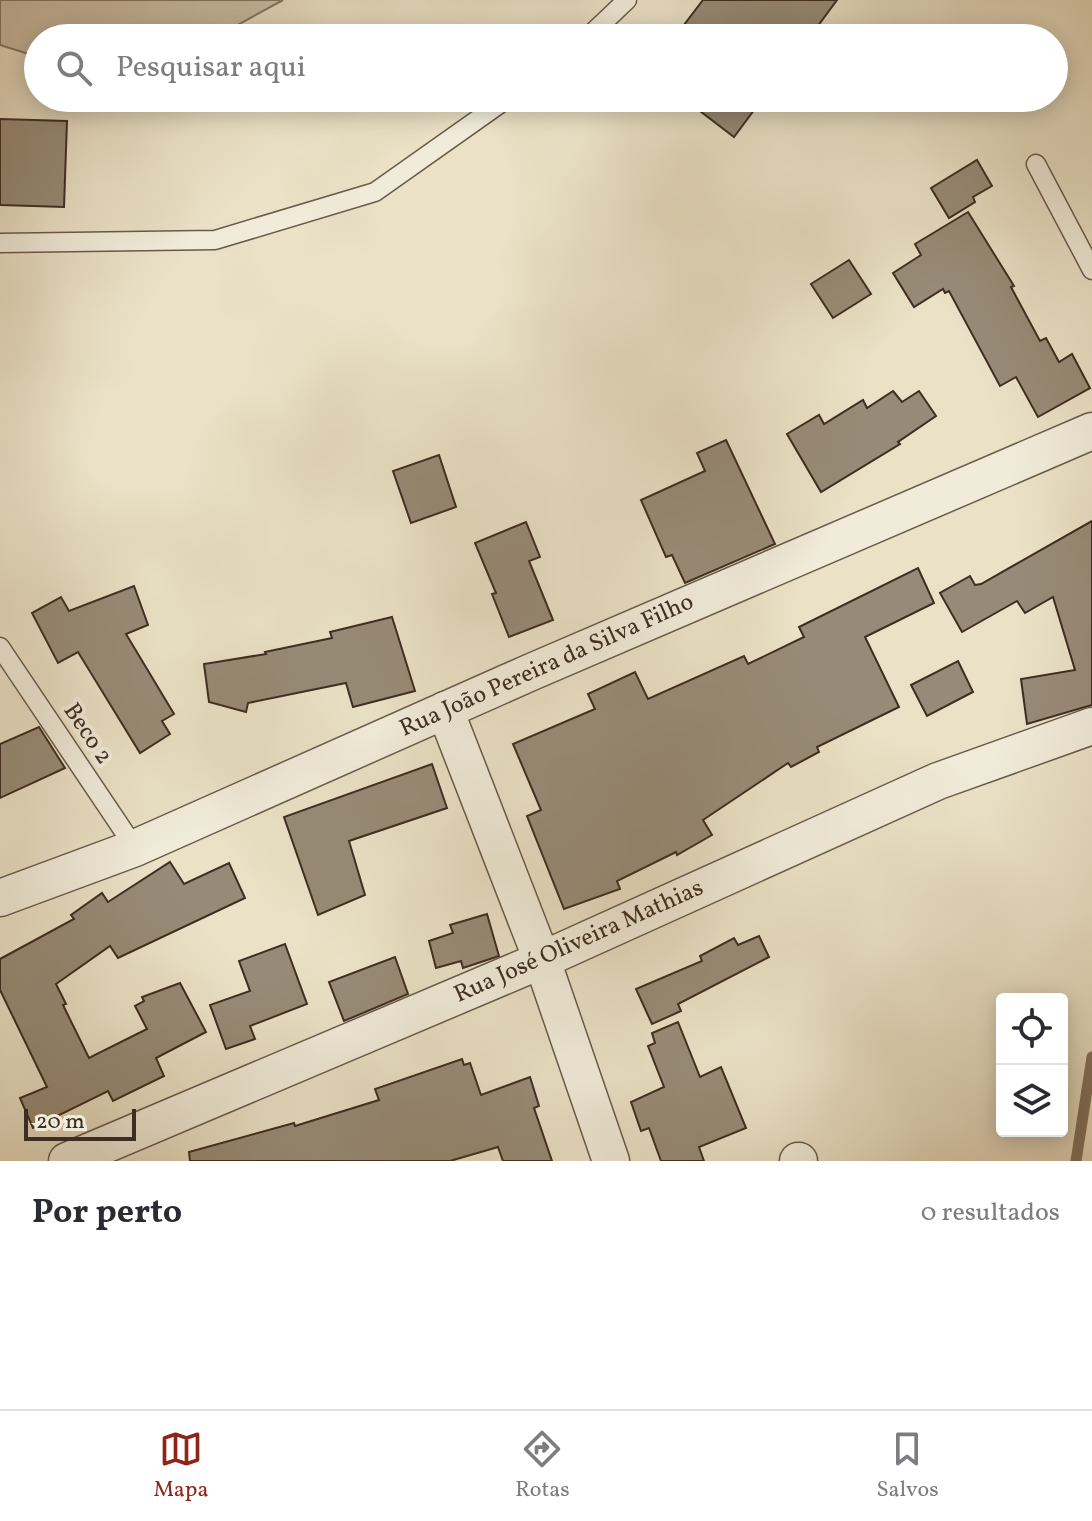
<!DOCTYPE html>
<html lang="pt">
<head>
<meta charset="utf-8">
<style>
	body { margin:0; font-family:Vollkorn,serif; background:#f7f7f7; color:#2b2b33 }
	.controls { position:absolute; right:24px; bottom:24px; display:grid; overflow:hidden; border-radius:8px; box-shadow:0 4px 20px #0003 }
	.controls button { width:72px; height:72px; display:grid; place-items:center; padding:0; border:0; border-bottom:2px solid #e1e1e2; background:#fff; color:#2b2b33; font:40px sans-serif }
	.scale { position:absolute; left:24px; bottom:20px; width:112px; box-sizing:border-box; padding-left:8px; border:4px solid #3e2d21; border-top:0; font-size:22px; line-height:28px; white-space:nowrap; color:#3e2d21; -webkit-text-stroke:6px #f1ecda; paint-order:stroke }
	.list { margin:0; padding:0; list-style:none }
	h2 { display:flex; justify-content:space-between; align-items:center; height:104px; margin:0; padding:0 32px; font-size:34px }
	h2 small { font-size:26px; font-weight:400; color:#7c7c81 }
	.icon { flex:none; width:44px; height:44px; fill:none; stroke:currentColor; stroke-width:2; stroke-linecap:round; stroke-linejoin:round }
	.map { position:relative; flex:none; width:1092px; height:1161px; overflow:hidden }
	.search { position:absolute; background:#fff; box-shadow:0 4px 20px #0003; left:24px; right:24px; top:24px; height:88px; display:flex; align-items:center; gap:20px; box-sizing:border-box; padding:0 28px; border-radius:44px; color:#7c7c81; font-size:30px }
	.sheet { height:248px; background:#fff }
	nav { display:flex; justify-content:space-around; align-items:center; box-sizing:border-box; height:112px; border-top:2px solid #e1e1e2; background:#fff; font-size:22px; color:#7c7c81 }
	nav a { display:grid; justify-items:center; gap:4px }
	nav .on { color:#8f2418 }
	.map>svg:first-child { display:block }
	.green { fill:#cdc2aa; stroke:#867866; stroke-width:2 }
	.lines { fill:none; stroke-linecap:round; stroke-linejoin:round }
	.stream { stroke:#827462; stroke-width:11 }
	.building { fill:#978b77; stroke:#3e2d21; stroke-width:2 }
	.lane-casing { stroke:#695a4a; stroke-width:21 }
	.street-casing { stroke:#695a4a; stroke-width:39 }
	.lane { stroke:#f1ecda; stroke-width:18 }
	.street { stroke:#f1ecda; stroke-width:36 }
	.labels { text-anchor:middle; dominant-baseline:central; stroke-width:8; stroke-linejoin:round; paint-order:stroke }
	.street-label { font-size:24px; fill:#3e2d21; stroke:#f1ecda }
</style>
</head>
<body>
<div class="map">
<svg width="1092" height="1161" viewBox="0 0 1092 1161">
	<rect width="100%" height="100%" fill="#eae1c6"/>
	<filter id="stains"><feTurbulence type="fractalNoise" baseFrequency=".0025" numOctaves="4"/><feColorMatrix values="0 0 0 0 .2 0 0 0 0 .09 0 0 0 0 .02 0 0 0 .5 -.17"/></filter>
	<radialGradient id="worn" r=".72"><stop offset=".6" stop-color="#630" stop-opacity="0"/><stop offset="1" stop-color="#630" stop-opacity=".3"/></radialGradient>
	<!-- green -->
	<path class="green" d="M0 0H283L214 38H38V57L0 45Z"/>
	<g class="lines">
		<!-- stream -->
		<path class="stream" d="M1076 1161 1092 1057"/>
	</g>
	<!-- building -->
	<g class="building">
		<path d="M703 0H837L809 38H674Z"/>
		<path d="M683 98H763L734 137Z"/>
		<path d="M0 119 67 121 64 207 0 205Z"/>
		<path d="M977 160 992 186 973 197 975 202 949 218 931 188Z"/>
		<path d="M968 212 1014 286 1011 287 1040 341 1046 338 1059 362 1072 354 1090 388 1038 417 1016 377 1000 386 949 291 945 293 943 289 914 307 893 273 921 255 915 244Z"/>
		<path d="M849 260 871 294 833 318 811 284Z"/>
		<path d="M893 391 902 402 919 391 936 416 898 442 900 444 821 492 787 434 819 415 824 424 863 400 867 408Z"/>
		<path d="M726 440 775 544 685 583 672 555 666 557 641 500 705 471 697 453Z"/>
		<path d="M439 455 456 507 411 523 393 471Z"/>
		<path d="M1092 521V705L1027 724 1021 679 1075 670 1053 597 1025 613 1017 601 962 632 940 593 970 576 975 585 981 584Z"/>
		<path d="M526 522 540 557 529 561 553 620 509 637 492 594 496 593 475 543Z"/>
		<path d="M918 568 934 603 865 637 899 707 817 747 819 752 791 767 788 763 703 820 712 835 677 855 676 852 617 881 620 889 564 909 527 816 541 810 513 744 595 709 588 694 635 672 648 699 744 656 748 664 804 637 799 627Z"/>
		<path d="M134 586 148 625 126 634 174 714 162 721 170 734 140 753 78 652 58 663 32 613 61 597 69 611Z"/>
		<path d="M392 617 415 691 353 707 346 683 248 703 246 712 209 702 204 664 266 654 265 652 332 638 330 632Z"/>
		<path d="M958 661 973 692 927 716 911 685Z"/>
		<path d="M39 727 65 768 0 798V744Z"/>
		<path d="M432 764 447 808 349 841 365 895 318 915 284 817Z"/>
		<path d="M170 862 184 884 229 863 245 898 118 958 110 946 56 984 66 1004 63 1005 89 1058 147 1029 135 1006 144 1001 142 997 180 983 206 1032 156 1058 164 1076 113 1101 108 1091 33 1128 20 1098 47 1087 0 990V959L74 919 71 915 102 893 108 902Z"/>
		<path d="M487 914 499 956 463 968 461 961 436 968 429 941 453 933 450 925Z"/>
		<path d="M759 936 769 957 678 1004 681 1011 652 1024 636 989 702 961 700 956 734 938 738 945Z"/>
		<path d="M285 944 307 1004 250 1026 255 1039 226 1049 210 1005 250 991 239 961Z"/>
		<path d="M395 957 408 994 344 1021 329 982Z"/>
		<path d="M678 1022 700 1077 721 1067 746 1128 699 1147 704 1161H661L649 1128 641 1131 631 1102 664 1087 648 1046 655 1043 652 1033Z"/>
		<path d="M462 1059 464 1065 470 1063 481 1095 530 1077 539 1106 534 1108 552 1161H503L498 1147 450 1161H190L189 1152 294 1123 295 1126 379 1100 375 1089Z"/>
	</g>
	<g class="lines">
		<!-- lane casing -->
		<g class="lane-casing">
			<g id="lane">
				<path d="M587 38 627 0"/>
				<path d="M1036 164 1092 270"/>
				<path d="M0 243 215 240 375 192 508 98"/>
				<path d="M0 647 135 848"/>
			</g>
		</g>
		<!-- street casing -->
		<g class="street-casing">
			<g id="street">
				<path d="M445 710 542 960 611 1161"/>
				<path d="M0 898 135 848 529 673 1092 431"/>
				<path d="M67 1161 542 960 938 781 1092 726"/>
				<path d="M798 1161H799"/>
			</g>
		</g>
		<!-- lane -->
		<use href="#lane" class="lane"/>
		<!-- street -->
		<use href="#street" class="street"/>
	</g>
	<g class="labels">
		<!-- street labels -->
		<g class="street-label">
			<text transform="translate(547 666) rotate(-24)">Rua João Pereira da Silva Filho</text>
			<text transform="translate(87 734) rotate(56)">Beco 2</text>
			<text transform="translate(579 942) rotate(-24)">Rua José Oliveira Mathias</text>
		</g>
	</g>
	<rect width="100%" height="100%" filter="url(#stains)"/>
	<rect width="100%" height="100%" fill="url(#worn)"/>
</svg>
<div class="controls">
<button><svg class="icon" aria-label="locate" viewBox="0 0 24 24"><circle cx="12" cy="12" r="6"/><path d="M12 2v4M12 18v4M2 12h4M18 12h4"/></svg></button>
<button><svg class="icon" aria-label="layers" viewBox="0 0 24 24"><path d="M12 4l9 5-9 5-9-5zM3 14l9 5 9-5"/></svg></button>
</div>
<div class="scale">20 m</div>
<div class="search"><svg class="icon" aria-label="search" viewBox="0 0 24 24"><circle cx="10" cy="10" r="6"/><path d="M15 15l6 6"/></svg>Pesquisar aqui</div>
</div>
<section class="sheet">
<h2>Por perto<small>0 resultados</small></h2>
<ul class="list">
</ul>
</section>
<nav>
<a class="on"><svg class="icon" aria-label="map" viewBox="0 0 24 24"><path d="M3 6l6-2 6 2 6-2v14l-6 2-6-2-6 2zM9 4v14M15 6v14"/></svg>Mapa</a>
<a><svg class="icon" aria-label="directions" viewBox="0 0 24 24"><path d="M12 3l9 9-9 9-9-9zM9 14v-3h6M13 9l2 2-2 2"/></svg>Rotas</a>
<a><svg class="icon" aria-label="saved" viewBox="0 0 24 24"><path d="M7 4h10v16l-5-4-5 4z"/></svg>Salvos</a>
</nav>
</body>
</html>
